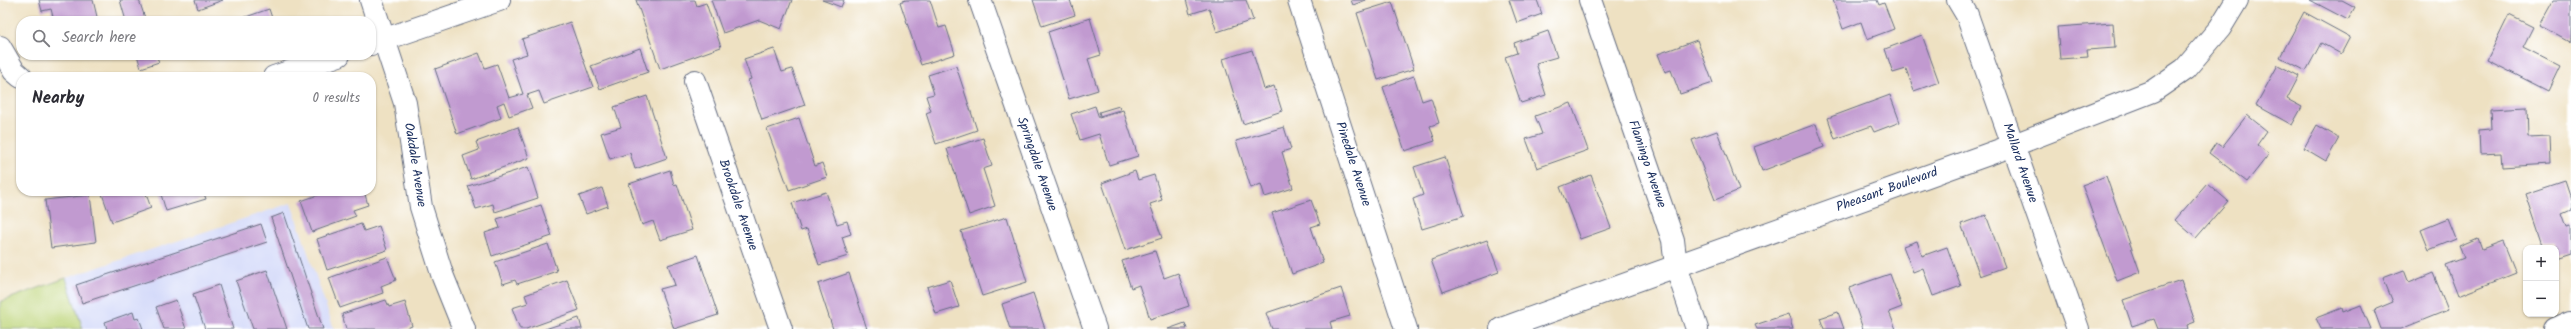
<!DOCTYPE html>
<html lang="en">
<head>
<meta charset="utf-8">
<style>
	body { margin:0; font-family:Kalam,sans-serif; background:#f2f2f3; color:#2b2b33 }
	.controls { position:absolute; right:12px; bottom:12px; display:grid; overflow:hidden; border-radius:8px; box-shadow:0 1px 3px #0004 }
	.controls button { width:36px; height:36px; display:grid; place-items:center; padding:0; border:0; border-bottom:1px solid #e1e1e2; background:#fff; color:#2b2b33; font:20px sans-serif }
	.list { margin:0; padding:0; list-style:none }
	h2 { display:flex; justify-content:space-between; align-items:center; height:52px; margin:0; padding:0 16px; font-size:17px }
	h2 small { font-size:13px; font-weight:400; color:#7c7c81 }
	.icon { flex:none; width:22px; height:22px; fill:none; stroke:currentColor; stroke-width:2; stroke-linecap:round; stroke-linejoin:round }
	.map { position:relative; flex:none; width:2571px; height:329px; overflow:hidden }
	.search { position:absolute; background:#fff; box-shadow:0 1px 3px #0004; left:16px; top:16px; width:360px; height:44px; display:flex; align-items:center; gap:10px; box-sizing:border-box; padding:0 14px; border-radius:16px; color:#7c7c81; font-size:15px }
	.panel { position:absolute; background:#fff; box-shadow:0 1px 3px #0004; left:16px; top:72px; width:360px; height:124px; border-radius:16px }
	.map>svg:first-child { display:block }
	.built { fill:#d3d9f9 }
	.green { fill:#bed57a; stroke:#6c826c }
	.building { fill:#c19ad0 }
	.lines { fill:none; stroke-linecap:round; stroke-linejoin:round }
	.minor-casing { stroke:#656d81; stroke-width:24 }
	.minor { stroke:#fff; stroke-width:22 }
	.labels { text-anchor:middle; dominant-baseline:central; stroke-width:4; stroke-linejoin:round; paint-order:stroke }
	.street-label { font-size:13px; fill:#1b2f5e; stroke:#fff }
</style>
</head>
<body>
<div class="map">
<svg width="2571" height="329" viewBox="0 0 2571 329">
	<rect width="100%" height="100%" fill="#fff"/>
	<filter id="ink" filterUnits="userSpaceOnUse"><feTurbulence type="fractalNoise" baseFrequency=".025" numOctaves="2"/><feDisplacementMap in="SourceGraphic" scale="8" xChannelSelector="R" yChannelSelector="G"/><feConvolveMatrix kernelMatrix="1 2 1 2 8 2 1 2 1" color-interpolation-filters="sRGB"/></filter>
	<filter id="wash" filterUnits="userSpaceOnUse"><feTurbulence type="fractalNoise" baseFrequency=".012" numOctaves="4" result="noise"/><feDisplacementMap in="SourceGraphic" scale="16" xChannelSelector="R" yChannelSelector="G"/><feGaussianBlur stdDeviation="0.9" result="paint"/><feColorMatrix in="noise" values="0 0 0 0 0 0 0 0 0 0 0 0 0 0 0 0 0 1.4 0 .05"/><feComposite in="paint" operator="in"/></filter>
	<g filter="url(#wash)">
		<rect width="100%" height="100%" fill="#eee1c2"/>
		<!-- built -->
		<path class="built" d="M291 203 334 329H83L66 278Z"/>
		<!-- green -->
		<path class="green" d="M66 278 83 329H0V302Z"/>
		<g id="blocks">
			<!-- building -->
			<g class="building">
				<path d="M39 0H93L98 21H54L51 9 42 11Z"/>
				<path d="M120 0H139L146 21H126Z"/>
				<path d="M195 0H223L198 9Z"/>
				<path d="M636 0H695L697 6 706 3 721 47 660 69Z"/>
				<path d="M711 0H792L781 29 759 20 723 33Z"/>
				<path d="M822 0H844L841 7Z"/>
				<path d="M906 0H930L939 28 946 26 955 54 921 65 900 2Z"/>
				<path d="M1033 0H1070L1075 15 1042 26Z"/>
				<path d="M1186 0H1246L1253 20 1217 32 1209 8 1190 14Z"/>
				<path d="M1351 0H1366L1353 5Z"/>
				<path d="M1509 0H1537L1542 14 1517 23Z"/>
				<path d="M1833 0H1877L1879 5 1884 3 1894 29 1867 39 1861 22 1843 29Z"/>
				<path d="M2310 0H2342L2355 7 2348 20Z"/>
				<path d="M2554 0H2571V37L2569 41 2540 25Z"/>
				<path d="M1392 2 1414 69 1378 80 1357 13Z"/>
				<path d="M269 9 273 21H234Z"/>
				<path d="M2304 12 2350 37 2341 54 2321 43 2306 71 2280 57Z"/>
				<path d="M2509 15 2533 27 2523 47 2560 66 2548 91 2487 60Z"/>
				<path d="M1090 18 1101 55 1088 59 1098 90 1069 99 1048 32Z"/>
				<path d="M570 22 593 87 544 104 539 91 527 95 532 108 509 116 504 102 497 105 501 118 457 134 435 69 479 53 485 68 497 64 509 98 523 94 511 59 527 54 522 39Z"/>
				<path d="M2113 23 2115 48 2087 50 2088 57 2060 59 2057 27Z"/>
				<path d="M1548 31 1557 57 1536 63 1546 95 1521 103 1505 57 1517 53 1514 43Z"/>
				<path d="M1922 35 1939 82 1914 91 1906 69 1893 73 1885 49Z"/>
				<path d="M1697 40 1713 83 1680 94 1671 70 1665 72 1658 54Z"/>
				<path d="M640 48 648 72 600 89 591 66Z"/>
				<path d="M774 49 782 72 792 69 805 105 762 120 748 80 751 79 744 59Z"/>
				<path d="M1252 50 1264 89 1274 86 1282 111 1243 124 1223 59Z"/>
				<path d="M137 55H156L159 62 141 68Z"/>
				<path d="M2278 65 2299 76 2287 99 2302 107 2292 125 2256 105Z"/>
				<path d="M956 66 977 130 936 144 926 113 931 111 926 96 934 94 928 75Z"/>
				<path d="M1414 76 1422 101 1431 98 1439 123 1430 126 1435 141 1405 151 1383 87Z"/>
				<path d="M1890 95 1900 122 1874 132 1871 126 1835 139 1828 118Z"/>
				<path d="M647 96 667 158 635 169 630 153 610 159 601 133 621 127 614 107Z"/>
				<path d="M1571 103 1588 150 1537 168 1526 139 1542 134 1535 116Z"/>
				<path d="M1095 106 1099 118 1123 110 1138 156 1109 165 1099 134 1080 140 1071 114Z"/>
				<path d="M1119 106 1120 110 1100 116 1099 112Z"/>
				<path d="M2527 107 2528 137 2550 136 2551 164 2502 167 2501 153 2480 154 2479 130 2491 129 2490 109Z"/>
				<path d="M2247 115 2267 131 2257 145 2269 154 2247 182 2209 153 2216 143 2222 147Z"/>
				<path d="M799 118 815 166 822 163 827 177 789 190 767 129Z"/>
				<path d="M1816 124 1824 147 1762 171 1754 147Z"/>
				<path d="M2317 125 2339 138 2326 161 2304 148Z"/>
				<path d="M518 127 529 158 471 179 463 156 479 150 476 142Z"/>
				<path d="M1284 127 1291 149 1282 152 1293 188 1265 197 1261 184 1251 188 1236 141Z"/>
				<path d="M1717 131 1739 190 1715 200 1692 140Z"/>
				<path d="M983 138 992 166 983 169 995 206 969 215 947 149Z"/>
				<path d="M1445 157 1464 216 1422 229 1413 199 1423 195 1414 167Z"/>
				<path d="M528 167 538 198 495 212 493 204 476 209 468 186Z"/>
				<path d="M670 170 674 185 677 184 692 230 660 240 653 221 642 225 629 184Z"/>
				<path d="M1135 171 1138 180 1154 175 1162 200 1150 204 1162 238 1125 250 1102 183Z"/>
				<path d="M1591 175 1611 228 1580 239 1560 187Z"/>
				<path d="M2106 176 2140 272 2117 281 2082 185Z"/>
				<path d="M2564 181 2571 202V208L2562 212 2567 226 2571 225V255L2556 260V248H2543L2525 194Z"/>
				<path d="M2207 183 2228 201 2196 238 2175 220Z"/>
				<path d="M602 188 608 206 586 214 579 196Z"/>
				<path d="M101 191H145L151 208 112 222Z"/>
				<path d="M160 191H203L206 199 166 211Z"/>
				<path d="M329 191H364L368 205 353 210 356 216 312 232 301 201Z"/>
				<path d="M826 192 837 224 847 221 851 234 842 237 848 256 819 265 807 229 801 231 792 203Z"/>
				<path d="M90 195 96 242 51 248 45 200Z"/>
				<path d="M1311 200 1320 224 1311 227 1323 263 1292 274 1272 213Z"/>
				<path d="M541 205 552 236 492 256 485 233 500 228 497 219Z"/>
				<path d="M284 213 323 329H308L271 218Z"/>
				<path d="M1986 215 2005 267 1980 276 1961 224Z"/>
				<path d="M1007 217 1027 282 982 296 961 231Z"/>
				<path d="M2448 219 2456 239 2429 250 2421 230Z"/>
				<path d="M261 224 267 242 82 303 76 285Z"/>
				<path d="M361 224 364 231 379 226 387 250 327 270 317 239Z"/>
				<path d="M2478 238 2482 249 2503 241 2516 273 2458 296 2446 265 2464 258 2459 246Z"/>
				<path d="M1487 240 1499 272 1443 292 1431 260Z"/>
				<path d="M1917 241 1922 256 1947 247 1961 286 1933 296 1923 268 1913 272 1903 246Z"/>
				<path d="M548 244 557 271 517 284 515 280 503 284 495 262Z"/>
				<path d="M1155 251 1164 278 1178 273 1189 306 1150 319 1139 285 1131 288 1122 261Z"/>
				<path d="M698 255 718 315 674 329 660 289 675 285 668 265Z"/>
				<path d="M387 257 396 280 381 286 383 293 340 308 329 278Z"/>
				<path d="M267 270 287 329H253L236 281Z"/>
				<path d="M2404 270 2409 283 2433 273 2448 310 2401 329H2381L2374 310 2393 302 2383 278Z"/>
				<path d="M849 273 867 329H833L818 284Z"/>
				<path d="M1890 274 1902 307 1889 312 1896 329H1863L1849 288Z"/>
				<path d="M567 280 579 310 526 329H520L512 308 528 303 525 295Z"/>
				<path d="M950 280 959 307 936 314 927 287Z"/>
				<path d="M2181 280 2195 322 2187 325 2188 329H2158L2154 319 2132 326 2123 300Z"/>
				<path d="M219 285 233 329H205L193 294Z"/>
				<path d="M1341 288 1350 316 1330 322 1332 329H1272L1266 313Z"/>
				<path d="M1033 293 1045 329H1010L1002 304Z"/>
				<path d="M176 300 186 329H164L156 307Z"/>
				<path d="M386 300 389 307 405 302 412 326 404 329H346L342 314Z"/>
				<path d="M2361 305 2371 329H2321L2316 318 2342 308 2343 312Z"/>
				<path d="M133 312 135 319 139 318 143 329H107L105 322Z"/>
				<path d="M1838 312 1844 329H1824L1820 318Z"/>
				<path d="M1788 314 1793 329H1757L1755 325Z"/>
				<path d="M579 318 582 329H545Z"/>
				<path d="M1185 323 1187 329H1168Z"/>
			</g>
		</g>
	</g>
	<g filter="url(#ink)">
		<use href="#blocks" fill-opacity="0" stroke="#656d81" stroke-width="1"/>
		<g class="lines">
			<!-- minor casing -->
			<g class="minor-casing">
				<g id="minor">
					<path d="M371 0 405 103 421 207 443 277 464 329"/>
					<path d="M980 0 1095 329"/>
					<path d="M1299 0 1406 329"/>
					<path d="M1590 0 1673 240 1676 266 1697 329"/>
					<path d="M1958 0 1967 15 2078 329"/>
					<path d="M371 44 499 0"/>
					<path d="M0 47 14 71 21 77"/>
					<path d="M274 77 339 55"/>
					<path d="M695 81 781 329"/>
					<path d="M1501 329 2014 145 2153 91 2185 69 2220 28 2237 0"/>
					<path d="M2555 329 2571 322"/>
				</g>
			</g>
			<!-- minor -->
			<use href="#minor" class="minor"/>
		</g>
	</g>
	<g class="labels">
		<!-- street labels -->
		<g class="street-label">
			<text transform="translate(2020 163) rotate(71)">Mallard Avenue</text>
			<text transform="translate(1037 164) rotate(71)">Springdale Avenue</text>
			<text transform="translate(1353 164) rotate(72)">Pinedale Avenue</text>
			<text transform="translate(1647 164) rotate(71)">Flamingo Avenue</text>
			<text transform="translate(415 165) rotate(81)">Oakdale Avenue</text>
			<text transform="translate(1887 190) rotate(-20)">Pheasant Boulevard</text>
			<text transform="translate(738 205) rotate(71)">Brookdale Avenue</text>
		</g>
	</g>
</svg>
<div class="controls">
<button>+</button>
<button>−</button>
</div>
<div class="search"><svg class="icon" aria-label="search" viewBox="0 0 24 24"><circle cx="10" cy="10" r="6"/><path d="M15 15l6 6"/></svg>Search here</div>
<section class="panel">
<h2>Nearby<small>0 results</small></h2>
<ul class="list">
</ul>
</section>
</div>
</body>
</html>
